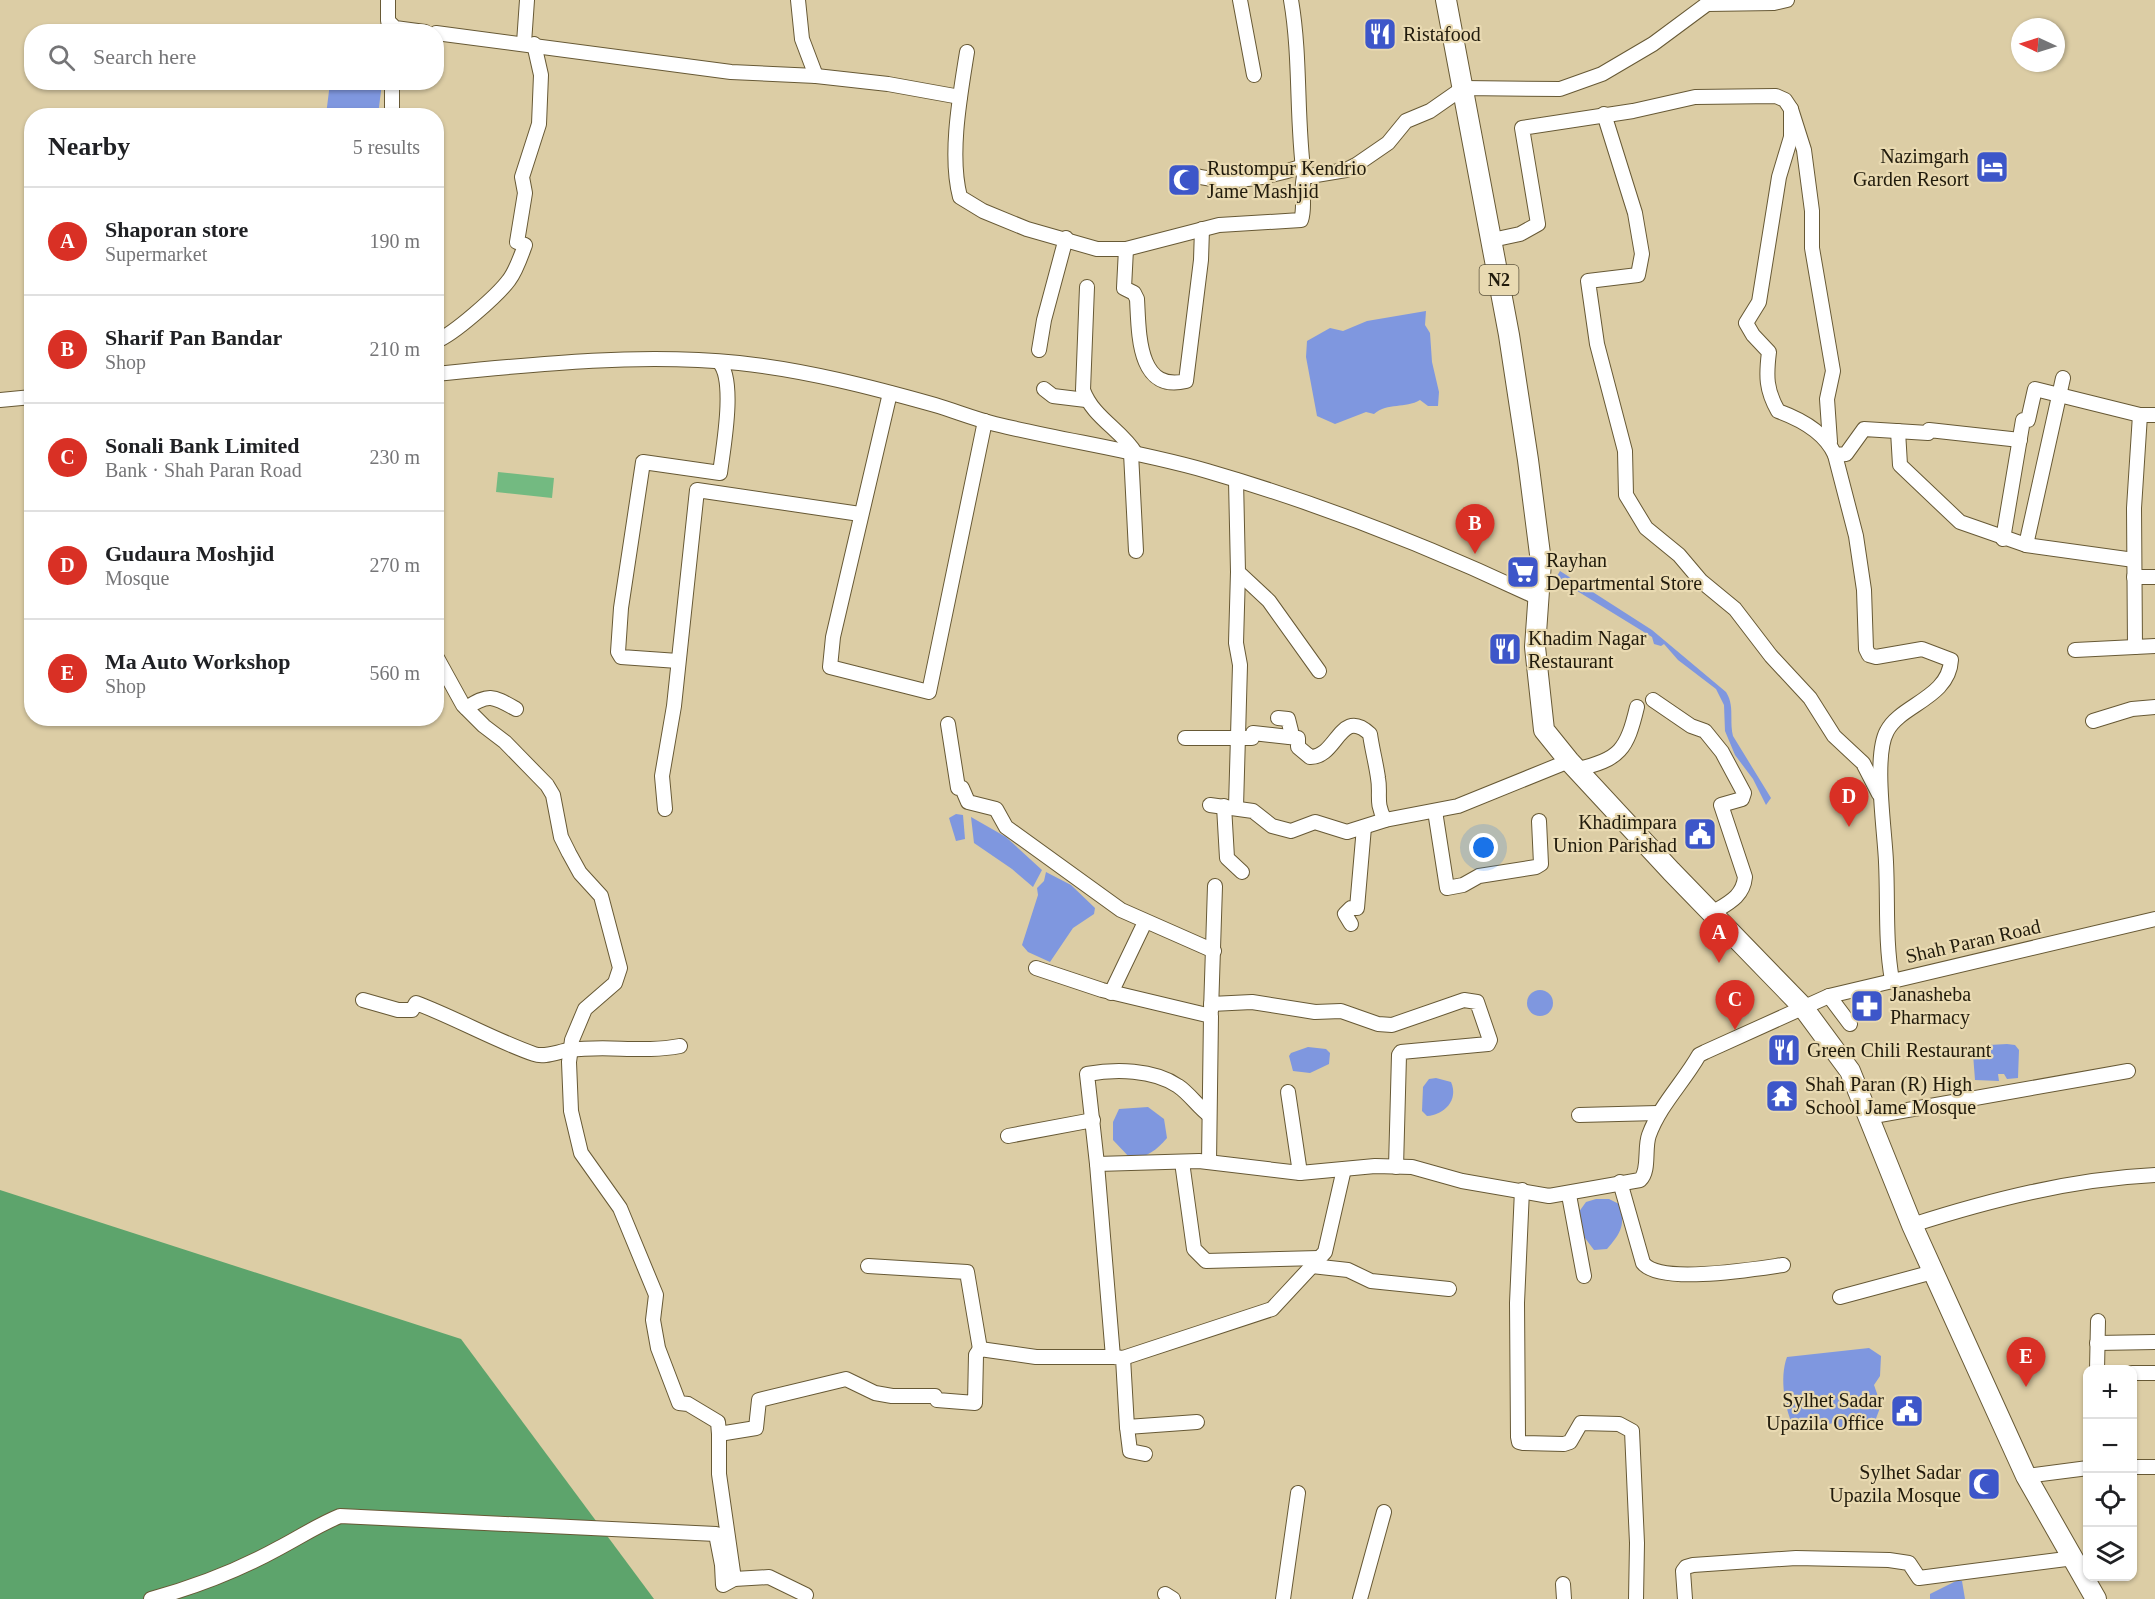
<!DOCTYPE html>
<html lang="en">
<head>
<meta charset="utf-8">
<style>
	body { margin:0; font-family:Georgia,serif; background:#f6f6f6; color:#202124 }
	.controls { position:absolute; right:18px; bottom:18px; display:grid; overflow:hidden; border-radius:12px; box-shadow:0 2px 4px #0004 }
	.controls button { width:54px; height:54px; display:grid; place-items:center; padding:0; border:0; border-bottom:2px solid #e0e0e0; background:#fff; color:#202124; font:30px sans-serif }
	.compass { position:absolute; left:2011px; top:18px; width:54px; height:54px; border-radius:50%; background:#fff; box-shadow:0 2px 4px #0004; rotate:274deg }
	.you { position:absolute; left:1484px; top:848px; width:21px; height:21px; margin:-15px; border:4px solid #fff; border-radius:50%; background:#1a73e8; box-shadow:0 0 0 9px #1a73e833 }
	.badge { display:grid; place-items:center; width:39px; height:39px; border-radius:50%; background:#d93025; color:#fff; font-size:20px; font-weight:700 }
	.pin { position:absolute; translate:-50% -50px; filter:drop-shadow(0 2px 3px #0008) }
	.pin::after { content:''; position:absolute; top:32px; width:21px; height:18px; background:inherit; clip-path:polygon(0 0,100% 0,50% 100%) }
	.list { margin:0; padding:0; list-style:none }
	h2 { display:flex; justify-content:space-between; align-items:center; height:78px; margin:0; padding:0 24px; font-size:26px }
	h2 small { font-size:20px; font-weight:400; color:#757577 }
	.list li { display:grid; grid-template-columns:39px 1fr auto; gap:18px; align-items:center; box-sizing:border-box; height:108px; padding:0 24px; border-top:2px solid #e0e0e0 }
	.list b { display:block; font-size:22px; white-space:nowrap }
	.list p { margin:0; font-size:20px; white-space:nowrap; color:#757577 }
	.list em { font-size:20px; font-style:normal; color:#757577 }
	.icon { flex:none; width:33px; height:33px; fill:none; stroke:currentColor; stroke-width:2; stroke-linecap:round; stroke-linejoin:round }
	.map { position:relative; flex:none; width:2155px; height:1599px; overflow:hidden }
	.search { position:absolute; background:#fff; box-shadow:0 2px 4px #0004; left:24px; top:24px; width:420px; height:66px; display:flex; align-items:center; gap:15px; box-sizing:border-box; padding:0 21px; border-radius:24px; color:#757577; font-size:22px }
	.panel { position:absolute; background:#fff; box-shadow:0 2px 4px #0004; left:24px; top:108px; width:420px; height:618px; border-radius:24px }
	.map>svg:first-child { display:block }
	.green { fill:#73ba81 }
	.forest { fill:#5da46c }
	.water { fill:#7f97df }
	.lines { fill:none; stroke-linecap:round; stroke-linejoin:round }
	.minor-casing { stroke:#675935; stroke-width:16 }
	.highway-casing { stroke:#675935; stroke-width:22 }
	.minor { stroke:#fff; stroke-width:14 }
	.highway { stroke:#fff; stroke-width:20 }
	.labels { text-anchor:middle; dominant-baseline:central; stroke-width:4.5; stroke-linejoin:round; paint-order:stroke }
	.shield { fill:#e9dab2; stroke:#5d543e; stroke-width:1.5 }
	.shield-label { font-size:18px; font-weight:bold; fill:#211b0c }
	.poi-label { font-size:20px; fill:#211b0c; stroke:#e9dab2; text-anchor:start }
	.street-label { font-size:20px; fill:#211b0c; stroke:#e9dab2 }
</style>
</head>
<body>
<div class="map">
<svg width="2155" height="1599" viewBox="0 0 2155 1599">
	<rect width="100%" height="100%" fill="#dccda5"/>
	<!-- green -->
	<path class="green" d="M498 472 554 478 552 498 496 492Z"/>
	<!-- forest -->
	<path class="forest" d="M0 1190 461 1339 654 1599H0Z"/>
	<!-- water -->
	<g class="water">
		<path d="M330 83H382L378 115H326Z"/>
		<path d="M1426 311 1425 325 1430 333 1432 362 1439 392 1438 406H1428L1420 400C1405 409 1388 402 1374 414L1366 412 1335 424 1317 416 1306 357 1307 341 1330 328 1343 331 1367 321Z"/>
		<path d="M1560 571 1652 630 1726 692C1735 706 1729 720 1733 736L1771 798 1766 805 1753 779 1735 755 1725 731 1724 705 1716 689 1678 660 1664 644 1661 646 1654 644 1652 637 1556 578Z"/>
		<path d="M956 814 963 815 965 839 956 841 949 818Z"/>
		<path d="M971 817 1006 837 1042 870 1033 887 1012 869 974 843Z"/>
		<path d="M1046 872 1071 885 1095 908 1094 914 1073 928 1050 962 1028 952 1022 945 1038 895 1037 888 1044 881Z"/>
		<circle cx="1540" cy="1003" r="13"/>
		<path d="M2007 1044 2015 1045 2019 1050 2018 1078 2007 1079 2004 1074H1998L1999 1081 1975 1080 1973 1054 1983 1051 1989 1045Z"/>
		<path d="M1308 1047 1326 1049 1330 1053 1329 1064 1310 1073 1293 1071 1289 1056 1291 1053Z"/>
		<path d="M1436 1078 1451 1082C1459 1100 1444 1115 1427 1116L1422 1111 1423 1087 1429 1079Z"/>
		<path d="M1148 1107 1164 1119 1167 1138C1157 1150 1147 1157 1131 1159L1113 1140V1122L1119 1109Z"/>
		<path d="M1596 1199H1609L1619 1204C1626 1224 1621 1233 1607 1249L1594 1250 1585 1238 1576 1216 1586 1202Z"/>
		<path d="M1869 1348 1881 1356 1880 1376 1874 1385 1881 1405 1874 1424C1861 1424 1854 1428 1841 1429L1834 1423 1795 1430C1785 1411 1779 1378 1787 1357Z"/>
		<path d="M1956 1581H1962L1965 1599H1930V1594Z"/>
	</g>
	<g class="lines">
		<!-- minor casing -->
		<g class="minor-casing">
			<g id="minor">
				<path d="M388 0V21L395 28 425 32"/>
				<path d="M798 0 802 39 816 76"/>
				<path d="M1240 0 1254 75"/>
				<path d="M1291 0C1301 58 1296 118 1304 177"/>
				<path d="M436 33 731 72 816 76 888 84 960 97"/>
				<path d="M524 43 527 0"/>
				<path d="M967 52C960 96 949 155 960 197L983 211 1027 229 1097 249H1126L1219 225 1301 220C1306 205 1300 192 1304 177L1346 170 1356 165 1388 143 1406 121 1430 111 1463 88 1560 89 1602 74 1653 44 1707 4 1774 3 1787 0"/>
				<path d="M392 82V116"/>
				<path d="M1791 109V137L1779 177 1759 302 1746 323 1753 335 1769 352C1766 376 1766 390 1778 411 1800 419 1825 432 1835 455L1856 536 1864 590 1866 649 1869 655 1876 657 1922 649 1951 660C1949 698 1900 705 1887 731 1873 756 1885 832 1886 862 1888 902 1885 941 1892 980"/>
				<path d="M1604 114 1635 213 1642 254 1638 275 1588 281 1597 344 1625 451 1626 495 1646 528 1679 555 1701 581 1735 609 1771 656 1810 698 1834 736 1863 763 1879 794"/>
				<path d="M1192 175C1228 185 1269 178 1303 166"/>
				<path d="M1492 240 1520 234 1538 224 1522 128 1633 111 1695 97 1776 96 1785 100 1791 109 1804 150 1812 211V248L1833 371 1827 399 1830 442"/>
				<path d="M1126 249 1124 288 1134 293 1137 299C1139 332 1137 393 1186 381L1201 260 1202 229"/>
				<path d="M1087 287 1083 390C1093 418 1122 430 1136 454"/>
				<path d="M436 341C453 335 498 295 509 280 516 271 521 256 525 245L517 242 525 193 522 177 539 124 541 75 534 44"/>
				<path d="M1039 350 1044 320 1066 238"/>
				<path d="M436 374C536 364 639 353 739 363 805 370 871 387 935 405 955 411 975 419 995 424 1065 441 1138 451 1207 471 1321 504 1431 547 1538 598"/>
				<path d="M1044 389 1053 396 1086 400"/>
				<path d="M890 393 833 637 830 667 929 692 985 421"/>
				<path d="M0 400 32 397"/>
				<path d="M1898 431 1900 465 1960 522 2026 545 2134 560"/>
				<path d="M1131 453 1136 551"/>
				<path d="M1835 455 1846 454 1864 429 1928 433 1929 430 2020 440"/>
				<path d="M1236 480 1238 572 1269 601 1319 671"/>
				<path d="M2003 539 2023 420H2028L2035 389 2140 415H2155"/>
				<path d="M2026 545 2063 378"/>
				<path d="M2134 577H2155"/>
				<path d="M2135 647 2134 508 2140 415"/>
				<path d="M2075 650 2155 646"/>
				<path d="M436 656 463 705 484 726 505 742 547 785 553 795 561 837 569 853 580 873 601 896 620 968 615 983 585 1009 572 1040 569 1062 571 1111 581 1153 620 1208 656 1295 653 1320 658 1348 679 1403 688 1404 718 1422 719 1434 756 1428 759 1400 846 1379 875 1393 892 1396H935L937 1400 975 1403 976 1355 980 1349 1036 1357H1113L1097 1164 1087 1074C1115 1069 1153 1069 1178 1086 1189 1093 1198 1107 1209 1115"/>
				<path d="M678 661 621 657 618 652 621 608 643 462 720 473C723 449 736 380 719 362"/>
				<path d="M1653 700 1691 726 1705 731 1722 752 1744 793 1742 799 1721 805 1745 877C1743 897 1728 903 1712 913"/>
				<path d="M466 708C489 693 493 696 516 709"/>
				<path d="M1278 718 1288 719 1291 731 1290 737"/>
				<path d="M2093 721 2132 709 2155 707"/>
				<path d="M948 724 958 788H962L968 802 996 809 1006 827 1121 910 1214 951"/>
				<path d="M1185 738H1252L1253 733 1298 738V747L1310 757C1337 758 1340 706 1370 734 1372 749 1376 763 1378 778 1381 794 1375 803 1385 820"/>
				<path d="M1577 769C1620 760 1627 749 1637 707"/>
				<path d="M1210 805 1253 811 1272 826 1291 831 1315 822 1347 832 1385 820 1458 806 1569 761"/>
				<path d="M1224 806 1227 858 1242 872"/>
				<path d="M1236 807 1240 665 1236 643 1238 572"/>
				<path d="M665 809 662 776 674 706 697 490 860 514"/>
				<path d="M1435 811 1447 888 1463 885 1479 876 1536 867 1541 864 1539 821"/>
				<path d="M1351 924 1345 914 1351 908H1357L1364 827"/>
				<path d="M1036 968 1102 990 1211 1016 1209 1162"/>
				<path d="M1111 993 1145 922"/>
				<path d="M1829 996 1850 1024"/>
				<path d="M363 1000 398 1010H412L416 1003C456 1018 494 1040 534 1054 545 1058 559 1051 570 1050 607 1045 643 1053 680 1046"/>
				<path d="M1211 1004 1252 1002 1315 1012 1341 1011 1378 1024 1392 1025 1464 1000 1477 1002 1490 1040 1488 1044 1401 1052 1399 1055 1396 1167"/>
				<path d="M1211 1011 1215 886"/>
				<path d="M1288 1092 1300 1173"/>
				<path d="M1579 1115 1658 1113"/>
				<path d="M1868 1117 2128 1071"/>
				<path d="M1008 1136 1093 1120"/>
				<path d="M1182 1162 1194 1249 1206 1261 1319 1258"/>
				<path d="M1097 1164 1199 1161 1300 1173 1375 1166 1412 1167 1462 1181 1549 1196 1640 1180C1650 1171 1644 1148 1649 1135 1660 1105 1683 1083 1699 1055L1705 1052 1829 996 2155 919"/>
				<path d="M1620 1182 1643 1263C1660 1285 1755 1269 1783 1265"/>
				<path d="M1522 1190 1517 1303 1518 1437 1519 1442 1523 1443 1564 1444 1570 1442 1581 1423 1619 1424 1632 1431 1637 1543 1636 1599"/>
				<path d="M1569 1195 1584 1276"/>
				<path d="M1912 1225C1990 1200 2072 1179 2155 1175"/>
				<path d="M868 1266 967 1272 980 1349"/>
				<path d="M1312 1266 1348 1270 1371 1281 1449 1289"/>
				<path d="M1840 1297 1933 1272"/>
				<path d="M2097 1343 2155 1342"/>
				<path d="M1114 1357 1123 1358 1127 1427 1197 1422"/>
				<path d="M1123 1358 1272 1309 1325 1252 1344 1169"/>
				<path d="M2097 1370 2098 1321"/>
				<path d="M2132 1373H2155"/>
				<path d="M1127 1427 1130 1451 1145 1454"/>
				<path d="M2132 1467H2155"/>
				<path d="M2026 1476 2088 1468"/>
				<path d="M734 1579 769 1577 806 1595"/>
				<path d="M1563 1584 1564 1599"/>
				<path d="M1165 1594 1173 1599"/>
				<path d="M151 1599C195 1587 239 1570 279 1548 300 1537 318 1525 340 1516L716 1534 722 1565 723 1585 734 1579 719 1474V1434"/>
				<path d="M1283 1599 1298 1493"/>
				<path d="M1360 1599 1384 1512"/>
				<path d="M1685 1599 1683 1571 1686 1567 1693 1565 1796 1558 1889 1560 1909 1563 1919 1578 2074 1558"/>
			</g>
		</g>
		<!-- highway casing -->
		<g class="highway-casing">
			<path id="highway" d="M1446 0 1509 335 1528 460 1541 562 1535 647 1544 730 1569 761 1671 871 1802 1006 1850 1071 1912 1225 2026 1476 2096 1599"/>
		</g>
		<!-- minor -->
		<use href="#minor" class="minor"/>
		<!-- highway -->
		<use href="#highway" class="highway"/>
	</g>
	<!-- icons -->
	<defs>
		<g id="restaurant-square" transform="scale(1.725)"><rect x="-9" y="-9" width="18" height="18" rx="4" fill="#3d56c9" stroke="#e9dab2"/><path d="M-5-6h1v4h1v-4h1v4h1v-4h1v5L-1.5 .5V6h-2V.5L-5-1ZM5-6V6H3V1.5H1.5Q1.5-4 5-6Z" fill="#fff"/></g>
		<g id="hotel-square" transform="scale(1.725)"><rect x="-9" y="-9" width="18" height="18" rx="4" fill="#3d56c9" stroke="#e9dab2"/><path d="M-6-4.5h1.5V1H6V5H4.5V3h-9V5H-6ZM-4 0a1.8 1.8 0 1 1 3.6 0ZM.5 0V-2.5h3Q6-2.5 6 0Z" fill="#fff"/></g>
		<g id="mosque-square" transform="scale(1.725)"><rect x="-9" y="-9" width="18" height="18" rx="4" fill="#3d56c9" stroke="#e9dab2"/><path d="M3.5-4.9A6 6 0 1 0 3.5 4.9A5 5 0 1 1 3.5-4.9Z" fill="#fff"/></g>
		<g id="supermarket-square" transform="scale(1.725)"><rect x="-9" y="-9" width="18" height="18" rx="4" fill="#3d56c9" stroke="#e9dab2"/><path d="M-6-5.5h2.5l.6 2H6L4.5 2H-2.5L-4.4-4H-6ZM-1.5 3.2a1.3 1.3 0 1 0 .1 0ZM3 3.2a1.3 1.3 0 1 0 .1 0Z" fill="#fff"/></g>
		<g id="civic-square" transform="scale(1.725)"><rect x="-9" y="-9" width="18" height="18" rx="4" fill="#3d56c9" stroke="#e9dab2"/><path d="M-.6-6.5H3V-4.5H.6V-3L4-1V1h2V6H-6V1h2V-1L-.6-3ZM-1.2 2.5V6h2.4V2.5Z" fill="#fff"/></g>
		<g id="pharmacy-square" transform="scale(1.725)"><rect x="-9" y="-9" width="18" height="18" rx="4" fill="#3d56c9" stroke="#e9dab2"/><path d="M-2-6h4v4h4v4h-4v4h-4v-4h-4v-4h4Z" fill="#fff"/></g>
		<g id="temple-square" transform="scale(1.725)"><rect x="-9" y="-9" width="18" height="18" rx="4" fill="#3d56c9" stroke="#e9dab2"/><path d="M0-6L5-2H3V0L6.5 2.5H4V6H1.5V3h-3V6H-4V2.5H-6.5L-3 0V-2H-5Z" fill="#fff"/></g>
	</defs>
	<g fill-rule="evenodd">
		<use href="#restaurant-square" x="1380" y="34"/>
		<use href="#hotel-square" x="1992" y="167"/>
		<use href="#mosque-square" x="1184" y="180"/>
		<use href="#supermarket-square" x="1523" y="572"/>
		<use href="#restaurant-square" x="1505" y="649"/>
		<use href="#civic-square" x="1700" y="834"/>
		<use href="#pharmacy-square" x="1867" y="1006"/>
		<use href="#restaurant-square" x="1784" y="1050"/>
		<use href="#temple-square" x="1782" y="1096"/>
		<use href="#civic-square" x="1907" y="1411"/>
		<use href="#mosque-square" x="1984" y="1484"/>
	</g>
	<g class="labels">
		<!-- shield labels -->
		<rect class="shield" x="1479.5" y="265" width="39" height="30" rx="4.5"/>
		<g class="shield-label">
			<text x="1499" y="280">N2</text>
		</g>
		<!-- poi labels -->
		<g class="poi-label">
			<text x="1403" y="34">Ristafood</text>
			<text x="1969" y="156" text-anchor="end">Nazimgarh<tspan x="1969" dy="23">Garden Resort</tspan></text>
			<text x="1207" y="168">Rustompur Kendrio<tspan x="1207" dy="23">Jame Mashjid</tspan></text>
			<text x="1546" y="560">Rayhan<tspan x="1546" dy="23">Departmental Store</tspan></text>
			<text x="1528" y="638">Khadim Nagar<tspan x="1528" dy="23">Restaurant</tspan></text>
			<text x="1677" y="822" text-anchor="end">Khadimpara<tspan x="1677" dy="23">Union Parishad</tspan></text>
			<text x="1890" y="994">Janasheba<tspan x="1890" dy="23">Pharmacy</tspan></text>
			<text x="1807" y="1050">Green Chili Restaurant</text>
			<text x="1805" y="1084">Shah Paran (R) High<tspan x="1805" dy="23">School Jame Mosque</tspan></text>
			<text x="1884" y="1400" text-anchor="end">Sylhet Sadar<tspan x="1884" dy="23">Upazila Office</tspan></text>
			<text x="1961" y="1472" text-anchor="end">Sylhet Sadar<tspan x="1961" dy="23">Upazila Mosque</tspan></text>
		</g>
		<!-- street labels -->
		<g class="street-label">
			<text transform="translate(1973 941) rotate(-13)">Shah Paran Road</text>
		</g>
	</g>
</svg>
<div class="controls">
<button>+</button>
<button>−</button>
<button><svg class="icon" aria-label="locate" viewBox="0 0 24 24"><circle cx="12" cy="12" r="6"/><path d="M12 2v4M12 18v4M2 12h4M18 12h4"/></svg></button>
<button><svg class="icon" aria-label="layers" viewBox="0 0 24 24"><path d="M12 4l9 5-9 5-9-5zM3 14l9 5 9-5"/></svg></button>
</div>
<svg class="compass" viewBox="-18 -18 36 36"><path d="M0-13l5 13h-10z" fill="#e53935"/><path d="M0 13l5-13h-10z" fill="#757577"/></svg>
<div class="you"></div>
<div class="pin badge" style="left:1719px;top:963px">A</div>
<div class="pin badge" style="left:1475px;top:554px">B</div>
<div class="pin badge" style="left:1735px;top:1030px">C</div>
<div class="pin badge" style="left:1849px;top:827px">D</div>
<div class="pin badge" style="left:2026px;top:1387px">E</div>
<div class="search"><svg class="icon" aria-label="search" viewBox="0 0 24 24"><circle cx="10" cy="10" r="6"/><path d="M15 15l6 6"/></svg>Search here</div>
<section class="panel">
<h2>Nearby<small>5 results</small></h2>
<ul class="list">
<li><span class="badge">A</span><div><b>Shaporan store</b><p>Supermarket</p></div><em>190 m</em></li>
<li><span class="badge">B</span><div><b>Sharif Pan Bandar</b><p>Shop</p></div><em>210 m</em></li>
<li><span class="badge">C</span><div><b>Sonali Bank Limited</b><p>Bank · Shah Paran Road</p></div><em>230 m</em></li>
<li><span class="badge">D</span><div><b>Gudaura Moshjid</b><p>Mosque</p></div><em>270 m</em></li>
<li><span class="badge">E</span><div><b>Ma Auto Workshop</b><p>Shop</p></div><em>560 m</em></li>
</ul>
</section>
</div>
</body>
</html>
